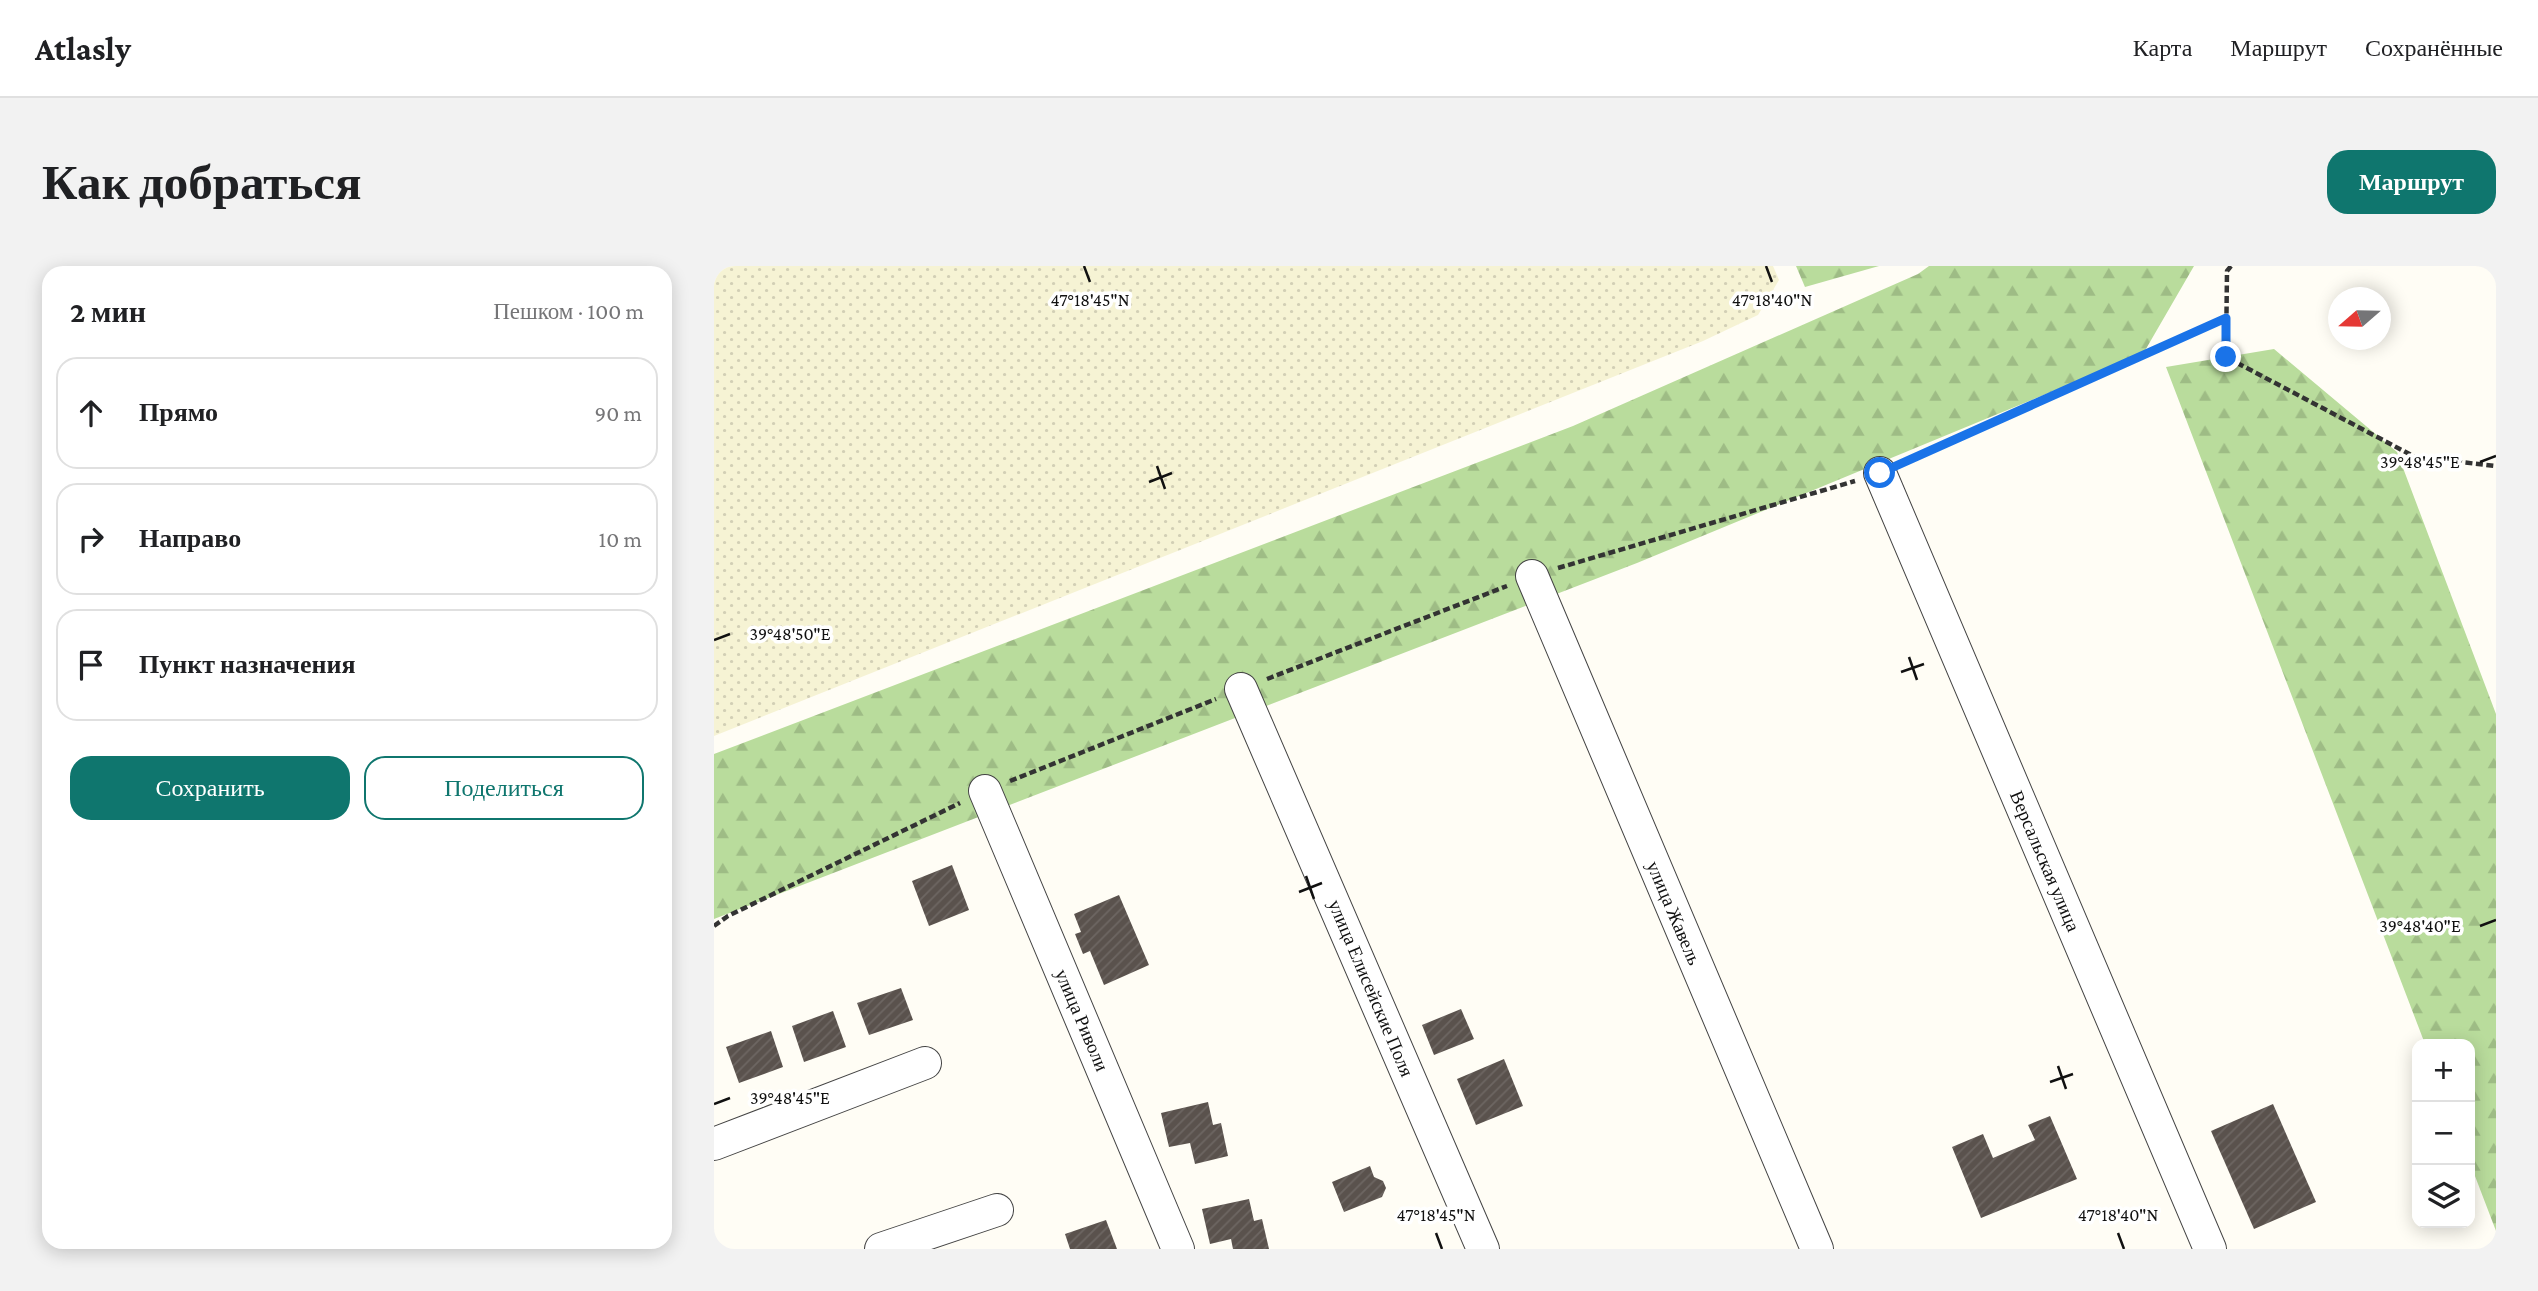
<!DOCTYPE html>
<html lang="ru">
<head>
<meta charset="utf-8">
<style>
	body { margin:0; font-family:"Crimson Pro",serif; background:#f2f2f2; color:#202124 }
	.controls { position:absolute; right:21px; bottom:21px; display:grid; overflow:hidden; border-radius:14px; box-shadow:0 4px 18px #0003 }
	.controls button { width:63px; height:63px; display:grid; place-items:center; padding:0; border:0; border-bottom:2px solid #e0e0e0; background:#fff; color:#202124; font:35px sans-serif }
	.compass { position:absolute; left:1614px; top:21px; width:63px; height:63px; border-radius:50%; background:#fff; box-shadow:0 4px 18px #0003; rotate:250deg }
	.stop { position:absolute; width:21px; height:21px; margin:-16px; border:5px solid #1a73e8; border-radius:50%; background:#fff }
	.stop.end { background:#1a73e8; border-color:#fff; box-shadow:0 2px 7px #0008 }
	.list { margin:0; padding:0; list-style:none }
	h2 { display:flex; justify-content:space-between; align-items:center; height:91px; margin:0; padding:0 28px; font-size:30px }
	h2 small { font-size:23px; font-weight:400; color:#757577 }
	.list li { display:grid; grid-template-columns:46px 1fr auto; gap:21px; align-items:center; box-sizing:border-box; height:112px; margin:0 14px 14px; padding:0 14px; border:2px solid #e0e0e0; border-radius:21px }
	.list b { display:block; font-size:26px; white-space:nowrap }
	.list em { font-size:23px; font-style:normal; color:#757577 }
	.actions { display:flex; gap:14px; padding:21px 28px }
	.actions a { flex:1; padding:16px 0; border:2px solid #0f766e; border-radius:21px; text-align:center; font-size:24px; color:#0f766e }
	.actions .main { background:#0f766e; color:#fff }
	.icon { flex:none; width:38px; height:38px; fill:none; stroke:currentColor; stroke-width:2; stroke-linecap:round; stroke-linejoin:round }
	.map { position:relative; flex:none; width:1782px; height:983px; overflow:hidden; border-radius:21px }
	header { display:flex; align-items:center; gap:42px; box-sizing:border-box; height:98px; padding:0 35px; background:#fff; border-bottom:2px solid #e0e0e0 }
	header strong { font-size:33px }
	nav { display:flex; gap:38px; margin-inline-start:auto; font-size:24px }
	.intro { display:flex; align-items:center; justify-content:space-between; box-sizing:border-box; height:168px; padding:0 42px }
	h1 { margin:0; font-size:49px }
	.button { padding:18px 32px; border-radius:21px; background:#0f766e; color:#fff; font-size:24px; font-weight:700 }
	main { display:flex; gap:42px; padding:0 42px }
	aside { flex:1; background:#fff; border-radius:21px; box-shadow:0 4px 18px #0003 }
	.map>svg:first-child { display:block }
	.farmland { fill:url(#farmland-dots) }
	.forest { fill:url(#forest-firs) }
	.building { fill:url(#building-hatch) }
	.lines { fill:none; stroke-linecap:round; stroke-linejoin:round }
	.street-casing { stroke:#444; stroke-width:34 }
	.path { stroke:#333; stroke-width:4.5; stroke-dasharray:7 3.5; stroke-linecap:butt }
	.street { stroke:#fff; stroke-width:32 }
	.route { stroke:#1a73e8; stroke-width:9 }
	.ticks { fill:none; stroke:#111; stroke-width:2.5 }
	.labels { text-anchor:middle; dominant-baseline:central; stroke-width:7; stroke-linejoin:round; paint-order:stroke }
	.street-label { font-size:19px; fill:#111; stroke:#fff }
	.ticks-label { font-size:18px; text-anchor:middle; fill:#111; stroke:#fff; stroke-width:7; stroke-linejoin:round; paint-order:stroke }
</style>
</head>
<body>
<header>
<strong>Atlasly</strong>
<nav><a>Карта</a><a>Маршрут</a><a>Сохранённые</a></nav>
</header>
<div class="intro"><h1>Как добраться</h1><a class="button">Маршрут</a></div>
<main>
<aside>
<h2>2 мин<small>Пешком · 100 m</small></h2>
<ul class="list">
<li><svg class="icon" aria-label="ahead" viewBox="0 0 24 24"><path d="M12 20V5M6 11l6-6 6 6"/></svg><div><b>Прямо</b></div><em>90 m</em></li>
<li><svg class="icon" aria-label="right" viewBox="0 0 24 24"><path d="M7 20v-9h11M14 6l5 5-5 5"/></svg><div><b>Направо</b></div><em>10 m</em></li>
<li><svg class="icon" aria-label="arrive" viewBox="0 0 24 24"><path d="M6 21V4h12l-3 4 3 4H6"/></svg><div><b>Пункт назначения</b></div></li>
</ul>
<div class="actions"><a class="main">Сохранить</a><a>Поделиться</a></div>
</aside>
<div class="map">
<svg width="1782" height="983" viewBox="0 0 1782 983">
	<defs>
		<pattern id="farmland-dots" width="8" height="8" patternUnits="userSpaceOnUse" patternTransform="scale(1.75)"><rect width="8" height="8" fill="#f6f3d4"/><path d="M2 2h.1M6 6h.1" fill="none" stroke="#d2cfb5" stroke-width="1.8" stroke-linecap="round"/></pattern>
		<pattern id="forest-firs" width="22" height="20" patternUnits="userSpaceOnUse" patternTransform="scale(1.75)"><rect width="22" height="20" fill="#b9dc9c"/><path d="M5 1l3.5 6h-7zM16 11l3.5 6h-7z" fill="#9ebc85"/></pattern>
		<pattern id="building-hatch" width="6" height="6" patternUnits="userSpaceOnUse" patternTransform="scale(1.75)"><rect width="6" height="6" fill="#5a524d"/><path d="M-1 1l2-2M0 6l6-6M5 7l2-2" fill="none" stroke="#6d6662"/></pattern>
	</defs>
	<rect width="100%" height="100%" fill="#fffdf5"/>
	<!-- farmland -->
	<path class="farmland" d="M0 0H1059L1065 14 1044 49 989 75 0 470Z"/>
	<!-- forest -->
	<g class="forest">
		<path d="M1082 0H1165L1091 21Z"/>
		<path d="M1215 0H1480L1429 88 923 297 0 653V488L859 160 1204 8Z"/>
		<path d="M1560 83 1683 186 1782 448V965L1756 897V778H1711L1452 101Z"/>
	</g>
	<!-- building -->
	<g class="building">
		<path d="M238 599 255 644 215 660 198 615Z"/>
		<path d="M405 629 435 699 390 719 376 685 369 688 361 668 367 666 360 648Z"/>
		<path d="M187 722 199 754 155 769 143 737Z"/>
		<path d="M747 743 760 773 720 789 708 759Z"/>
		<path d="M119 745 132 781 90 796 78 760Z"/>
		<path d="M57 765 69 801 25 817 12 781Z"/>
		<path d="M790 793 809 840 762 859 743 813Z"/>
		<path d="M494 836 499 859 507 857 514 890 481 898 476 877 455 881 447 847Z"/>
		<path d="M1559 838 1602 936 1540 963 1497 865Z"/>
		<path d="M1336 850 1363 913 1267 952 1238 881 1269 868 1279 892 1321 874 1314 859Z"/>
		<path d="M656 900 660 911 669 915 672 922 668 931 630 946 618 916Z"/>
		<path d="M535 933 540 955 548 953 555 983H519L517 973 496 978 488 943Z"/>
		<path d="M392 954 403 983H356L351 968Z"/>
	</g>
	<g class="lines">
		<!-- street casing -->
		<g class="street-casing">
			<g id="street">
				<path d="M1166 207 1496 983"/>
				<path d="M818 310 1103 983"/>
				<path d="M527 423 769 983"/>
				<path d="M271 525 464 983"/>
				<path d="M0 878 211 797"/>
				<path d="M167 983 283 944"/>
			</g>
		</g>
		<!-- path -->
		<g class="path">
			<path d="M1517 0 1513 5 1512 91 1701 191 1782 200"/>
			<path d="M1192 196 1512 52"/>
			<path d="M844 302 1141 215"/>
			<path d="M553 413 793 320"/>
			<path d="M296 515 502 433"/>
			<path d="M0 660 14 650 246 537"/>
		</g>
		<!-- street -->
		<use href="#street" class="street"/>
	</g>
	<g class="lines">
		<!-- route -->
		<path class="route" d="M1166 207 1512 52V91"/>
	</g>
	<!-- ticks -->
	<path class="ticks" d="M370 0 376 16M1052 0 1058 16M1766 196 1782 190M443 200 451 223M435 216 458 207M0 374 16 368M1195 391 1203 414M1187 406 1210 398M592 610 600 633M585 626 608 617M1766 660 1782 654M1344 800 1352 823M1336 816 1359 808M0 838 16 832M722 967 728 983M1404 967 1410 983"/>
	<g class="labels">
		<!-- street labels -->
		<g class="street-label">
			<text transform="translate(1331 595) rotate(67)">Версальская улица</text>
			<text transform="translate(960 647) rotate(67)">улица Жавель</text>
			<text transform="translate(657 722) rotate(67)">улица Елисейские Поля</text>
			<text transform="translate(368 754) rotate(67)">улица Риволи</text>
		</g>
	</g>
	<g class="ticks-label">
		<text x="376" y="40">47°18'45"N</text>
		<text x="1058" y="40">47°18'40"N</text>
		<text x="1706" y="202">39°48'45"E</text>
		<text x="76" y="374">39°48'50"E</text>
		<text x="1706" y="666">39°48'40"E</text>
		<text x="76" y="838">39°48'45"E</text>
		<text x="722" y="955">47°18'45"N</text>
		<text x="1404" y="955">47°18'40"N</text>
	</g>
</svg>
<div class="controls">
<button>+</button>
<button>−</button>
<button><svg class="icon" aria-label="layers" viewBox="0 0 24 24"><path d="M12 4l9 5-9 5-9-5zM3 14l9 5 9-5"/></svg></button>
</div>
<svg class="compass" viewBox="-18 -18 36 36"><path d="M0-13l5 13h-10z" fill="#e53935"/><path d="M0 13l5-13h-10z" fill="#757577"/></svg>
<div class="stop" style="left:1166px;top:207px"></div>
<div class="stop end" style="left:1512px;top:91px"></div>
</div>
</main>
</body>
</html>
